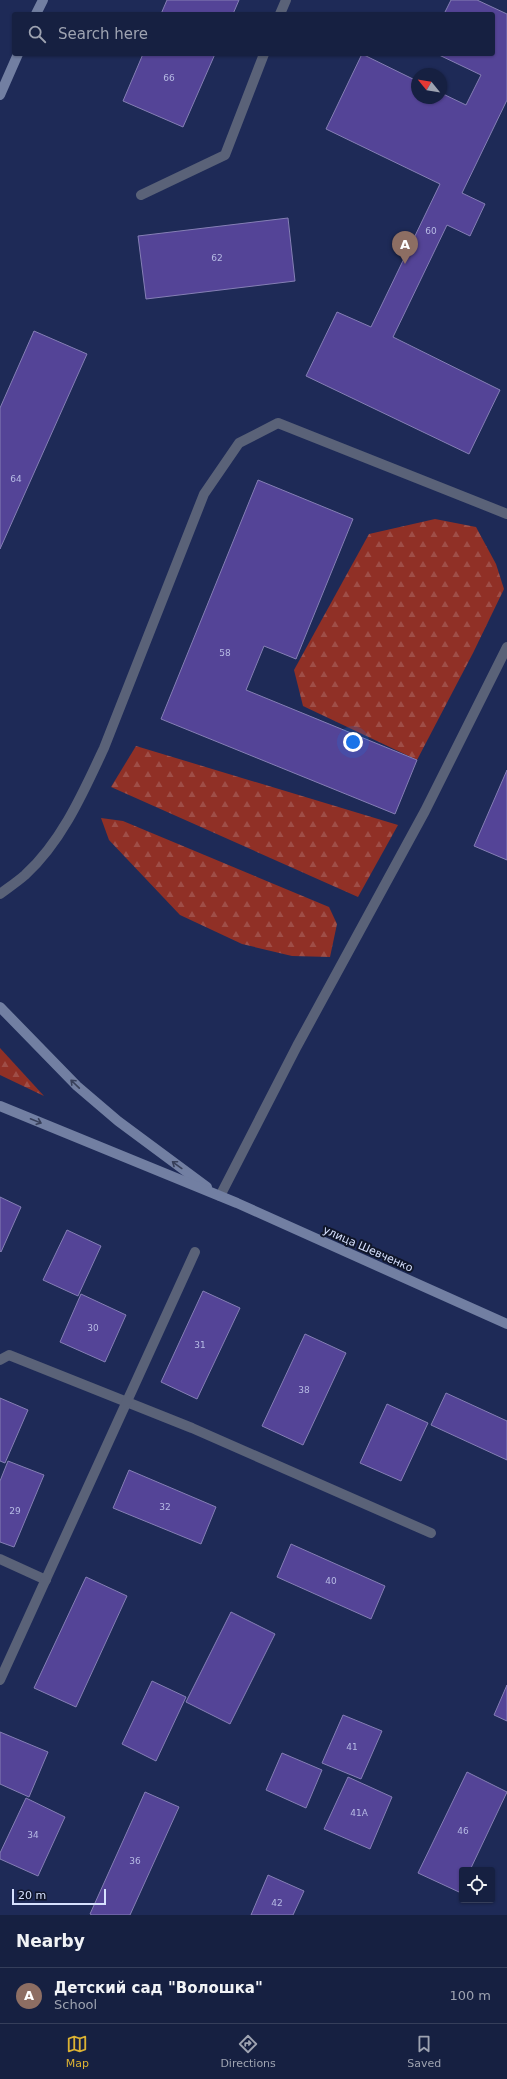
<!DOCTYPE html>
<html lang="en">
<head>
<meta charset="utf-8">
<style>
	body { margin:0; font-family:"DejaVu Sans",sans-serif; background:#1f2848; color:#f1f3f6 }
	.controls { position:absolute; right:12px; bottom:12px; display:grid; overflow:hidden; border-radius:4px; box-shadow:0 1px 3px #0004 }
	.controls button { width:36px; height:36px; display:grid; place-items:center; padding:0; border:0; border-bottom:1px solid #353e5a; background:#162041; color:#f1f3f6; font:20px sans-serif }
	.compass { position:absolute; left:411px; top:68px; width:36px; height:36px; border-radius:50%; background:#162041; box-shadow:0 1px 3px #0004; rotate:300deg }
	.scale { position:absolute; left:12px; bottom:10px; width:94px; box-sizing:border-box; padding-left:4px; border:2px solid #d7e1fe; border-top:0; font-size:11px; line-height:14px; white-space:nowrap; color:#d7e1fe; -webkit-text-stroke:3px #0f1529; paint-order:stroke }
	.you { position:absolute; left:353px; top:742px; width:14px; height:14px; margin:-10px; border:3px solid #fff; border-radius:50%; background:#1a73e8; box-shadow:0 0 0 6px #1a73e833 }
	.badge { display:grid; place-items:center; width:26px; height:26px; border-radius:50%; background:#dcb233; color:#fff; font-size:13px; font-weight:700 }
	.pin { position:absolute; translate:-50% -33px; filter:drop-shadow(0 1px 2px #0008) }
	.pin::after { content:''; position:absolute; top:21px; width:14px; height:12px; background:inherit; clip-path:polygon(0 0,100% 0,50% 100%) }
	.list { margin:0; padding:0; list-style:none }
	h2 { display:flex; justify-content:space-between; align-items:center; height:52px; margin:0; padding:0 16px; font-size:17px }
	h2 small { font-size:13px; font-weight:400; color:#9ea3b1 }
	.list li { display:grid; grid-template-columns:26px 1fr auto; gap:12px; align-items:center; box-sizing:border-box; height:56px; padding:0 16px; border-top:1px solid #353e5a }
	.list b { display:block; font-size:15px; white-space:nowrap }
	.list p { margin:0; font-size:13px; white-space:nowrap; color:#9ea3b1 }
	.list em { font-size:13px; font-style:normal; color:#9ea3b1 }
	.icon { flex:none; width:22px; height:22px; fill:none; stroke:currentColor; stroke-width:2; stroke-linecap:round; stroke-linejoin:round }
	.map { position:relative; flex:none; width:507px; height:1915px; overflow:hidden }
	.search { position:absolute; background:#162041; box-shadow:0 1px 3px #0004; left:12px; right:12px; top:12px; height:44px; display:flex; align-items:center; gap:10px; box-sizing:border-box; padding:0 14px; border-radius:4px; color:#9ea3b1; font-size:15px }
	.sheet { height:108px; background:#162041 }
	nav { display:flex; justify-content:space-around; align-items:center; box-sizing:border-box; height:56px; border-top:1px solid #353e5a; background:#162041; font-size:11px; color:#9ea3b1 }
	nav a { display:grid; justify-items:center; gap:2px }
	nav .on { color:#dcb233 }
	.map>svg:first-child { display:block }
	.forest { fill:url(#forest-firs) }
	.building { fill:#544497; stroke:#857fb5 }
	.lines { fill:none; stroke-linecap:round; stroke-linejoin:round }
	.lane { stroke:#5a6278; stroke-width:10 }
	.secondary { stroke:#727fa2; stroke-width:10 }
	.oneway { stroke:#373f59 }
	.labels { text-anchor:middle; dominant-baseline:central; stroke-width:4; stroke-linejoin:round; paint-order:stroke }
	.number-label { font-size:9px; fill:#b6bae4 }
	.street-label { font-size:11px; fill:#d7e1fe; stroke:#0f1529 }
</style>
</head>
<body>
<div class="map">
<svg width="507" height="1915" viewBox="0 0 507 1915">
	<defs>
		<pattern id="forest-firs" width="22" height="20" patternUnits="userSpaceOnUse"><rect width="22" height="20" fill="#903026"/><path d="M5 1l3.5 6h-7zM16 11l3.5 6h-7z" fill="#9f4e47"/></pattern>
	</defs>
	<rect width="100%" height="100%" fill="#1e2a57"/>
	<!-- forest -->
	<g class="forest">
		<path d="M435 519 476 527 496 564 504 589 473 653 417 760 303 706 294 670 369 534Z"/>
		<path d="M136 746 398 825 358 897 111 787Z"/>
		<path d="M101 818 123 821 329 907 337 924 330 957 292 956 242 944 180 915 109 840Z"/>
		<path d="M0 1048 44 1096 0 1075Z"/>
	</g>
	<!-- building -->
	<g class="building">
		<path d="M167 0H239L233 14H161Z"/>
		<path d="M451 0H477L507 14V100L462 193 485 204 470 236 447 225 393 337 500 390 469 454 306 376 337 312 371 327 440 184 326 129 362 54 417 81V98H441V93L466 105 481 75 437 54H493V14H444Z"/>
		<path d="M143 54H215L183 127 123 101Z"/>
		<path d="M288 218 295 281 146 299 138 236Z"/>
		<path d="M34 331 87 354 0 549V408Z"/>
		<path d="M258 480 353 519 296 659 264 646 246 690 417 760 395 814 161 719Z"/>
		<path d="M507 770V860L474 846Z"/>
		<path d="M0 1197 21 1207 1 1252 0 1251Z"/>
		<path d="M67 1230 101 1246 78 1296 43 1280Z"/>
		<path d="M203 1291 240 1308 197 1399 161 1382Z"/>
		<path d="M81 1294 126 1315 105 1362 60 1342Z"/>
		<path d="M305 1334 346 1353 303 1445 262 1426Z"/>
		<path d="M446 1393 507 1421V1460L431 1425Z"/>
		<path d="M0 1398 28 1410 5 1463 0 1461Z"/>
		<path d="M387 1404 428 1423 401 1481 360 1463Z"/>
		<path d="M8 1461 44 1475 14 1547 0 1542V1481Z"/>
		<path d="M129 1470 216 1507 201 1544 113 1508Z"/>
		<path d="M291 1544 385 1586 371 1619 277 1577Z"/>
		<path d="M86 1577 127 1596 76 1707 34 1688Z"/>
		<path d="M231 1612 275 1634 230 1724 186 1702Z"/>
		<path d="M152 1681 186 1697 156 1761 122 1744Z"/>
		<path d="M507 1685V1721L494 1715Z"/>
		<path d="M343 1715 382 1731 361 1779 322 1763Z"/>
		<path d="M0 1732 48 1752 29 1797 0 1784Z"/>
		<path d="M282 1753 322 1770 306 1808 266 1790Z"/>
		<path d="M467 1772 507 1792 470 1870H462V1886L459 1892 418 1873Z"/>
		<path d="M348 1777 392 1797 370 1849 324 1829Z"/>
		<path d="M145 1792 179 1807 130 1915H92L90 1914Z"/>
		<path d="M26 1798 65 1817 38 1876 0 1859V1853Z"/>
		<path d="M268 1875 304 1891 293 1915H251Z"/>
	</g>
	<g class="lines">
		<!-- lane -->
		<g class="lane">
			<path d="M280 14 286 0"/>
			<path d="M141 195 225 155 264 54"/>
			<path d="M0 894C8 888 17 882 25 875 62 841 83 793 104 748L204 494 239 443 278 423 507 514"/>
			<path d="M220 1196 297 1046 425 811 507 647"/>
			<path d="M0 1360 9 1355 192 1428 431 1533"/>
			<path d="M0 1559 46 1580"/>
			<path d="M0 1680 195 1252"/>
		</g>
		<!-- secondary -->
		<g class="secondary">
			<path d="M36 14 43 0"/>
			<path d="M0 95 18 54"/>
			<path d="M0 1007 77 1086 118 1121 207 1187"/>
			<path d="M0 1106 237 1203 507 1324"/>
		</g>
	</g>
	<!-- one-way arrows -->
	<defs><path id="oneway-shaft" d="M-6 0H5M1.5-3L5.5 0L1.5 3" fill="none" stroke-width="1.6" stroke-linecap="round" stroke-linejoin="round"/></defs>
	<g class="oneway">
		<use href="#oneway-shaft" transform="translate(75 1084) rotate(-136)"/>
		<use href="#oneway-shaft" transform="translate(36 1121) rotate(22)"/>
		<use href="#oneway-shaft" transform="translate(177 1165) rotate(-144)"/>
	</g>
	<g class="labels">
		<!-- number labels -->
		<g class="number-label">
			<text x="169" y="78">66</text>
			<text x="431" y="231">60</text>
			<text x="217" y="258">62</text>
			<text x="16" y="479">64</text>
			<text x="225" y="653">58</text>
			<text x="93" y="1328">30</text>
			<text x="200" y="1345">31</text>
			<text x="304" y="1390">38</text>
			<text x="165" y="1507">32</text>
			<text x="15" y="1511">29</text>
			<text x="331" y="1581">40</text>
			<text x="352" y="1747">41</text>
			<text x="359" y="1813">41А</text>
			<text x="463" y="1831">46</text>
			<text x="33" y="1835">34</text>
			<text x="135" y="1861">36</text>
			<text x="277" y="1903">42</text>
		</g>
		<!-- street labels -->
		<g class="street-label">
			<text transform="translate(368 1249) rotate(24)">улица Шевченко</text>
		</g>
	</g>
</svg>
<div class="controls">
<button><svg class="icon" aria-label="locate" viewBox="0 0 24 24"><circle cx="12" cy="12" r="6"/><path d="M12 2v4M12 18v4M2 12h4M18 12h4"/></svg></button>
</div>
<svg class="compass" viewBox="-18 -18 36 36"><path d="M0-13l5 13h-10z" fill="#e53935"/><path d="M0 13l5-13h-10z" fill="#9ea3b1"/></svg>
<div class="scale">20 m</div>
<div class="you"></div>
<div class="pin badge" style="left:405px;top:264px;background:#8d6e63">A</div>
<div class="search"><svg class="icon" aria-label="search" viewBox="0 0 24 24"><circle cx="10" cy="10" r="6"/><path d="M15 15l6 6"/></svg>Search here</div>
</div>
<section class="sheet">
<h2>Nearby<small></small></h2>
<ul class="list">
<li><span class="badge" style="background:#8d6e63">A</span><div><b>Детский сад &quot;Волошка&quot;</b><p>School</p></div><em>100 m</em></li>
</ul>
</section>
<nav>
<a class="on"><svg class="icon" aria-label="map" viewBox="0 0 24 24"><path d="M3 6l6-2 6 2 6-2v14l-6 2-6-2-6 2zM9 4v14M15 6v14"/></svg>Map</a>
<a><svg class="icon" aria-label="directions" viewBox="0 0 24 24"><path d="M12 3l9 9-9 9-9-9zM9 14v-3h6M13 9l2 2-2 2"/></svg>Directions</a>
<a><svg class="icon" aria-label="saved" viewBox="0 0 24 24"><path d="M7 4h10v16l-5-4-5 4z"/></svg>Saved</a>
</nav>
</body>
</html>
